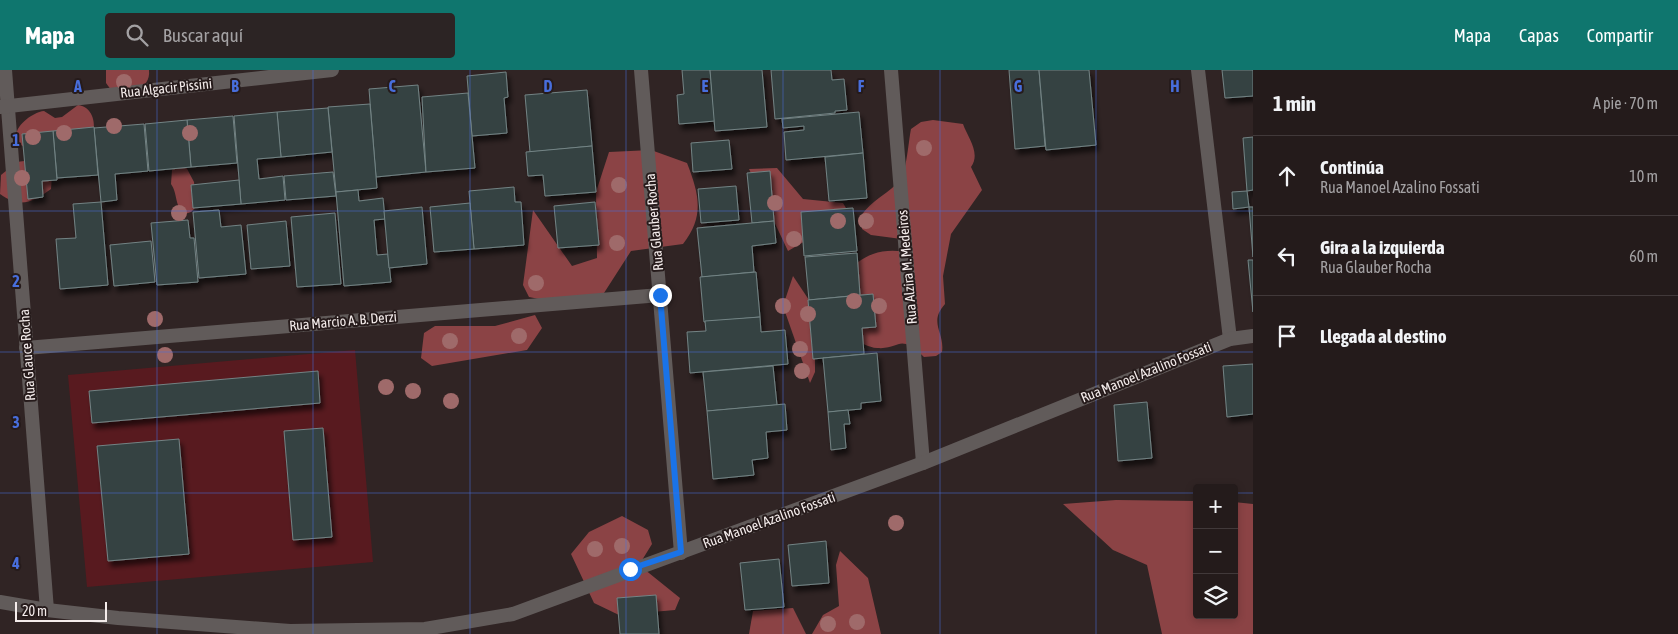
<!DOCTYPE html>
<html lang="es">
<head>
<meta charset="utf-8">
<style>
	body { margin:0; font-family:"Asap Condensed",sans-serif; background:#2c2424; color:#f1f3f6 }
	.controls { position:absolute; right:15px; bottom:15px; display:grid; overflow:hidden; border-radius:5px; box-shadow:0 2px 8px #0003 }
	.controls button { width:45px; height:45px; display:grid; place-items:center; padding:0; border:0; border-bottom:1px solid #41393a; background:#241b1b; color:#f1f3f6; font:25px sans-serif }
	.scale { position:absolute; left:15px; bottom:12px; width:92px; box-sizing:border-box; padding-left:5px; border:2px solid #f4eceb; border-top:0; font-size:14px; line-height:18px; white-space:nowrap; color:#f4eceb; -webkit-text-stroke:4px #261b1b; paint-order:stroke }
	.stop { position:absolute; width:15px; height:15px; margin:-11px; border:4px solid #1a73e8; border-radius:50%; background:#fff }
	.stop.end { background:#1a73e8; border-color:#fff; box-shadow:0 1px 5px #0008 }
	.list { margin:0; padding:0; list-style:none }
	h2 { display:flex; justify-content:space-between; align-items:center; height:65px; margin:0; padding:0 20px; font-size:21px }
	h2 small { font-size:16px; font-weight:400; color:#a3a1a3 }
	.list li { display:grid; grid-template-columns:32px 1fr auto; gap:15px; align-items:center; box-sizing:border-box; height:80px; padding:0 20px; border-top:1px solid #41393a }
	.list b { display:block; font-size:19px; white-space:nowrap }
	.list p { margin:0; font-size:16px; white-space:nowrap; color:#a3a1a3 }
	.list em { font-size:16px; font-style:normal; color:#a3a1a3 }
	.icon { flex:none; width:28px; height:28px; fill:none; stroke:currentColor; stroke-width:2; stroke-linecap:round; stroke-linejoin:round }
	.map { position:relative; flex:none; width:1253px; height:564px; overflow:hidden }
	header { display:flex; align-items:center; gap:30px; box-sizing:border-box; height:70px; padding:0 25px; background:#0f766e; color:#fff }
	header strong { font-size:24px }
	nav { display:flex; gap:28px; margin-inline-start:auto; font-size:18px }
	.search { width:350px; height:45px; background:#2c2424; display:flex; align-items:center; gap:12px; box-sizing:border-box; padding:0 18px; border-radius:5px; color:#a3a1a3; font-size:19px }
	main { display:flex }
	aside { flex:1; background:#241b1b }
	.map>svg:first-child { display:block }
	.green { fill:#581a1f }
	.forest { fill:#8b4345 }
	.building { fill:#344343; stroke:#738384; filter:url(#shadow) }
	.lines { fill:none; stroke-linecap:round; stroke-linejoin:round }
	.minor { stroke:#615b5a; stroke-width:14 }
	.tertiary { stroke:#615b5a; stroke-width:14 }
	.tree { fill:#9f6a6a }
	.route { stroke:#1a73e8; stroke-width:6 }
	.grid { fill:none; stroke:#486edc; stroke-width:1; stroke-opacity:0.55 }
	.labels { text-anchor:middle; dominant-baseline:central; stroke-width:4; stroke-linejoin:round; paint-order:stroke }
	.street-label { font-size:14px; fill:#f4eceb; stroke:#261b1b }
	.grid-label { font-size:16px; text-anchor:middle; font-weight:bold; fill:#486edc; stroke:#261b1b; stroke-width:4; stroke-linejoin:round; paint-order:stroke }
</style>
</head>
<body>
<header>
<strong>Mapa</strong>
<div class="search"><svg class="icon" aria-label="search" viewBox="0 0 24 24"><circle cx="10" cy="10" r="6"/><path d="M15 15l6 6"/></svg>Buscar aquí</div>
<nav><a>Mapa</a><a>Capas</a><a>Compartir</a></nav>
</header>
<main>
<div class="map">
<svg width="1253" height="564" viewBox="0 0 1253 564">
	<defs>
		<filter id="shadow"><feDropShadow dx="3" dy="5.5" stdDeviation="2.5" flood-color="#0009"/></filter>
	</defs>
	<rect width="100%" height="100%" fill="#302424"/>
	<!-- green -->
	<path class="green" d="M355 280 373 492 87 517 68 305Z"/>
	<!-- forest -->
	<g class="forest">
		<path d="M106 0H149C151 20 129 23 114 24L106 13Z"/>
		<path d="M78 35C92 37 96 51 93 64 81 69 66 80 53 81 44 81 24 80 19 73 8 59 33 42 44 41L55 48 62 47Z"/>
		<path d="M933 50 963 54C968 68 981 83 971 97L982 120 951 164 943 206 945 234C928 253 945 262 942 282L936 286 924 287C897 262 902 280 877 278 869 278 859 271 851 268 847 260 841 251 840 243 835 218 848 193 873 184 885 179 900 181 912 182L909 170 871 165 862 159 861 146C871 130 890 123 901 109 906 103 909 68 911 59L921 52Z"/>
		<path d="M651 80 687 93C699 124 705 146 683 174L631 181 604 223 554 232 529 227 523 215 533 140 572 196 597 188 596 122 609 82Z"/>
		<path d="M31 90 52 105 51 119C33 132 20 139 0 124L1 105 17 92Z"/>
		<path d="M184 93 194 112 196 137 191 142 185 144C174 136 178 124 171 114L172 100Z"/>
		<path d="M777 98 803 129 843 133 850 145 788 181 749 99Z"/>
		<path d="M793 206 815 239V302L810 313 783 236Z"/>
		<path d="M535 245 542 258 527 280 432 296 421 288 424 263 435 256H495Z"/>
		<path d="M1116 430 1197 431V545H1234V432L1253 434V564H1162L1147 495 1113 480 1063 434Z"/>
		<path d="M622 446 648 460 652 474 639 495 680 528 675 540 619 545 594 533 571 484 589 462Z"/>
		<path d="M840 481 868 508 881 564H812L823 545 839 536 836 495Z"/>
		<path d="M793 538 806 564H749L753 541Z"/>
	</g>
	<!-- building -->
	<g class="building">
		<path d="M682 0H710L715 51 679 54 677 25 684 24Z"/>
		<path d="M710 0H762L767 57 715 61Z"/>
		<path d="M771 0H831L832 10 844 9 847 40 835 41V43L775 49Z"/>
		<path d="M1009 0H1039L1045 76 1015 79Z"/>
		<path d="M1039 0H1089L1096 75 1046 80Z"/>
		<path d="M1222 0H1253V26L1225 28Z"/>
		<path d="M506 2 508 27 504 28 507 63 472 66 467 6Z"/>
		<path d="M418 15 426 102 376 107 369 19Z"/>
		<path d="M587 20 592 76 530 82 525 25Z"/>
		<path d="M468 23 475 98 426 102 422 27Z"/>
		<path d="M370 34 377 118 336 122 328 37Z"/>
		<path d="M328 38 332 82 281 87 277 42Z"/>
		<path d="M277 42 281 87 257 89 259 109 283 106 285 130 241 134 234 46Z"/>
		<path d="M859 42 863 83 786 90 784 62 804 60V56L783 58 782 49Z"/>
		<path d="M233 46 237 93 191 97 187 50Z"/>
		<path d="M187 50 191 97 149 101 145 54Z"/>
		<path d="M144 54 148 101 115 104 117 130 101 132 94 58Z"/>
		<path d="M94 57 98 105 57 108 53 61Z"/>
		<path d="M53 61 57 110 42 111 43 127 28 129 22 64Z"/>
		<path d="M1253 67V120L1247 121 1243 68Z"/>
		<path d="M729 70 732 99 693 102 691 73Z"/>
		<path d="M592 76 596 122 545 126 543 105 528 106 526 82Z"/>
		<path d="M863 83 867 128 829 131 825 87Z"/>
		<path d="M770 101 774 151 752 153 747 103Z"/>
		<path d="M333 102 336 126 286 130 284 106Z"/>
		<path d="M239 110 241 134 193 138 191 115Z"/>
		<path d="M736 116 739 150 701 153 698 119Z"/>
		<path d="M514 117 515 132H521L524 175 474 179 469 121Z"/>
		<path d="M358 120 359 131 383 128 385 149 374 150 377 185 388 184 391 212 344 216 336 122Z"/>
		<path d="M1247 121 1249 137 1233 139 1232 122Z"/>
		<path d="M101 132 108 215 60 219 56 169 76 168 73 134Z"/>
		<path d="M595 132 599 175 558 178 554 136Z"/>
		<path d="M470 133 474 179 434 182 430 137Z"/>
		<path d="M422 137 427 194 389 198 384 141Z"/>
		<path d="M1249 137H1253V187Z"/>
		<path d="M853 138 857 181 804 186 801 142Z"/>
		<path d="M219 140 221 157 241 155 246 204 199 208 193 142Z"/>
		<path d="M335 143 341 214 297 217 291 147Z"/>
		<path d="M188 150 190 168H194L198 212 157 215 151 153Z"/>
		<path d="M286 151 290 196 251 199 247 155Z"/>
		<path d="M774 151 776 173 752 176 754 202 702 207 697 158Z"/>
		<path d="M151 171 155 212 114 216 110 175Z"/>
		<path d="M857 183 860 225 809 230 805 187Z"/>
		<path d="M1248 190H1253V242Z"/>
		<path d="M756 202 760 247 704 252 700 207Z"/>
		<path d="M873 224 876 257 862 258 864 284 813 289 808 230Z"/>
		<path d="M760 247 761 262 785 260 788 294 690 303 687 262 706 261 705 251Z"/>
		<path d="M877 283 881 331 861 333V339L828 342 823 288Z"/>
		<path d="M1253 294V344L1227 347 1223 296Z"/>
		<path d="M773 296 777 335 707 341 703 302Z"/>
		<path d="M318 301 320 333 92 353 89 321Z"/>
		<path d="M1147 332 1152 388 1118 391 1114 335Z"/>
		<path d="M785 334 787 360 766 362 768 388 752 390 754 405 713 409 707 341Z"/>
		<path d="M848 340 850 354H844L846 378 831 380 828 342Z"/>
		<path d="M323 358 332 467 293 470 284 361Z"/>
		<path d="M179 369 189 484 108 491 97 376Z"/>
		<path d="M826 471 829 513 792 516 788 475Z"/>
		<path d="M779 489 784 537 745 540 740 493Z"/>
		<path d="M656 525 659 564H620L617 528Z"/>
	</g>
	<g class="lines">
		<!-- minor -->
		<g class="minor">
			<path d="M5 0 47 540"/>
			<path d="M641 0 681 483"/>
			<path d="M891 0 923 393"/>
			<path d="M1198 0 1230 269"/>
			<path d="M26 278 660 225"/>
			<path d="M0 532 47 540 118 548 290 561 425 559 513 544 923 393 1230 269 1253 266"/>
		</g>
		<!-- tertiary -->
		<path class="tertiary" d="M0 37 332 0"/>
	</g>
	<!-- trees -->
	<g class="tree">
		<circle cx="124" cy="12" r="8"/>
		<circle cx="114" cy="56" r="8"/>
		<circle cx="64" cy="63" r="8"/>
		<circle cx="190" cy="63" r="8"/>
		<circle cx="33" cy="67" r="8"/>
		<circle cx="924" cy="78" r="8"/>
		<circle cx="22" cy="108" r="8"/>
		<circle cx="619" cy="115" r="8"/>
		<circle cx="775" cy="133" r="8"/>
		<circle cx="179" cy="143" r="8"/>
		<circle cx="838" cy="151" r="8"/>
		<circle cx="866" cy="151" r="8"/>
		<circle cx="794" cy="169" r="8"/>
		<circle cx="617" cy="173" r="8"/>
		<circle cx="536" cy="213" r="8"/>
		<circle cx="854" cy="231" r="8"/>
		<circle cx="783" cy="236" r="8"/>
		<circle cx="879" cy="236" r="8"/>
		<circle cx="808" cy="244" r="8"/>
		<circle cx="155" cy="249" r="8"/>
		<circle cx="519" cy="266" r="8"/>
		<circle cx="450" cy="271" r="8"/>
		<circle cx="800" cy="279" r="8"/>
		<circle cx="165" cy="285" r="8"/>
		<circle cx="802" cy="301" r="8"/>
		<circle cx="386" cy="317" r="8"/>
		<circle cx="413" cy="321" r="8"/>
		<circle cx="451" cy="331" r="8"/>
		<circle cx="896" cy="453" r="8"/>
		<circle cx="622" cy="476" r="8"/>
		<circle cx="595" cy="479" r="8"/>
		<circle cx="857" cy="552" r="8"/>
		<circle cx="828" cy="554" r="8"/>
	</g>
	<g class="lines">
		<!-- route -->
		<path class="route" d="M630 499 681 482 660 225"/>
	</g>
	<!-- grid -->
	<path class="grid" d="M157 0V564M313 0V564M470 0V564M626 0V564M783 0V564M940 0V564M1096 0V564M0 141H1253M0 282H1253M0 423H1197M1234 423H1253"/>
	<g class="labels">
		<!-- street labels -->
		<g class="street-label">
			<text transform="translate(166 18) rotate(-6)">Rua Algacir Pissini</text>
			<text transform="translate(654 152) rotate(-95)">Rua Glauber Rocha</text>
			<text transform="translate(907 197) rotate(-95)">Rua Alzira M. Medeiros</text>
			<text transform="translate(343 251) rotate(-5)">Rua Marcio A. B. Derzi</text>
			<text transform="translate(27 285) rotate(-94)">Rua Glauce Rocha</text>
			<text transform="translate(1146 302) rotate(-22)">Rua Manoel Azalino Fossati</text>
			<text transform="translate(769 450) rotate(-20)">Rua Manoel Azalino Fossati</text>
		</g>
	</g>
	<g class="grid-label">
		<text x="78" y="22">A</text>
		<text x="235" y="22">B</text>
		<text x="392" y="22">C</text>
		<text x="548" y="22">D</text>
		<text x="705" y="22">E</text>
		<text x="861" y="22">F</text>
		<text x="1018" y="22">G</text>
		<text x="1175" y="22">H</text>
		<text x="16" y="76">1</text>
		<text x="16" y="217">2</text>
		<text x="16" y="358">3</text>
		<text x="16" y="499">4</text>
	</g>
</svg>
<div class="controls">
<button>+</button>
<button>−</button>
<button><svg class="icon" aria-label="layers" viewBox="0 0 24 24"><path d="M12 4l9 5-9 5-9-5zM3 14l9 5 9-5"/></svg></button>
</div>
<div class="scale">20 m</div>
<div class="stop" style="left:630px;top:499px"></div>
<div class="stop end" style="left:660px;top:225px"></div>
</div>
<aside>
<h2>1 min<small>A pie · 70 m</small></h2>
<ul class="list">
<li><svg class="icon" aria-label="ahead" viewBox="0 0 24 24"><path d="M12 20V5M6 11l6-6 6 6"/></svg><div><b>Continúa</b><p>Rua Manoel Azalino Fossati</p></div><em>10 m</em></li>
<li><svg class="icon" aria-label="left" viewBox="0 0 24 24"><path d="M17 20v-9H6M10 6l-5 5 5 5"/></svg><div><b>Gira a la izquierda</b><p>Rua Glauber Rocha</p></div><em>60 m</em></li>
<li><svg class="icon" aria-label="arrive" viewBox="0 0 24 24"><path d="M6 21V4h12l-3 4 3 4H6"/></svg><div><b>Llegada al destino</b></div></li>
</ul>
</aside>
</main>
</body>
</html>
